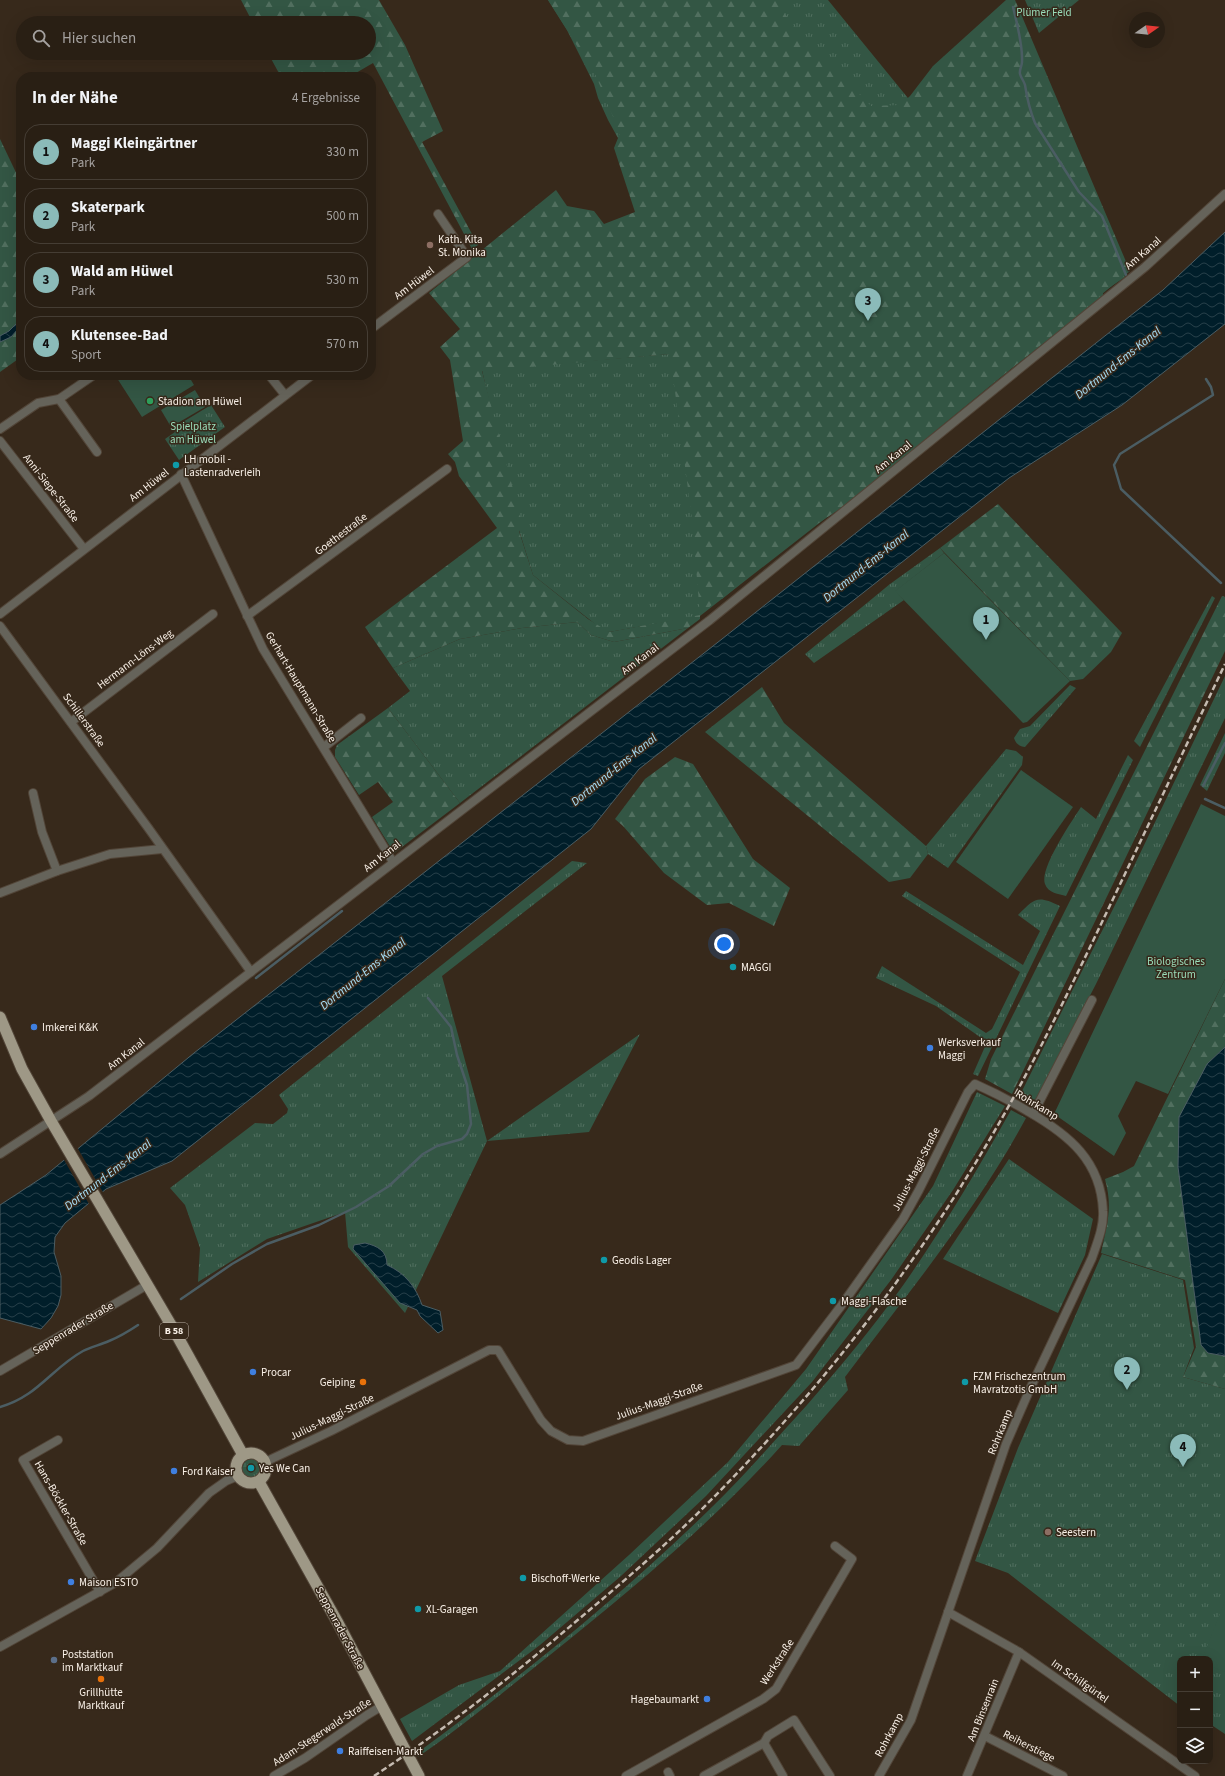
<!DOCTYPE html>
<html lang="de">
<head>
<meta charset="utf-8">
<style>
	body { margin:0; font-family:"Source Sans 3",sans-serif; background:#31271d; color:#f1f3f6 }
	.controls { position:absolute; right:12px; bottom:12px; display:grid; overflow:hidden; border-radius:8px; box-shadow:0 4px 16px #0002 }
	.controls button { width:36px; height:36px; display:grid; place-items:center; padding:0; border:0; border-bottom:1px solid #453d34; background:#291f14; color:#f1f3f6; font:20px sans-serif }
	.compass { position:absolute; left:1129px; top:12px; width:36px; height:36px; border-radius:50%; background:#291f14; box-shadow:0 4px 16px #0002; rotate:76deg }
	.you { position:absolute; left:724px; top:944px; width:14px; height:14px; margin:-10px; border:3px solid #fff; border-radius:50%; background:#1a73e8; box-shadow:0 0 0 6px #1a73e833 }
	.badge { display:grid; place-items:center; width:26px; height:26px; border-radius:50%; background:#8bbbb9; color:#111; font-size:13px; font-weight:700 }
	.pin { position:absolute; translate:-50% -33px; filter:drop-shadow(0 1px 2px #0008) }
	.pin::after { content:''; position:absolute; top:21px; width:14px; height:12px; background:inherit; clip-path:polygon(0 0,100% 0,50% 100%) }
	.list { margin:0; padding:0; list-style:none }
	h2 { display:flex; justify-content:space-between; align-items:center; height:52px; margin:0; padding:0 16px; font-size:17px }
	h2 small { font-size:13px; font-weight:400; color:#a5a2a0 }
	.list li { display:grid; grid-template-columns:26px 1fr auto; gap:12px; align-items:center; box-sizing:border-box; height:56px; margin:0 8px 8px; padding:0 8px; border:1px solid #453d34; border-radius:16px }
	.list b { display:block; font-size:15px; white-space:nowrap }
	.list p { margin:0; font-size:13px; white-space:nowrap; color:#a5a2a0 }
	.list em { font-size:13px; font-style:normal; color:#a5a2a0 }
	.icon { flex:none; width:22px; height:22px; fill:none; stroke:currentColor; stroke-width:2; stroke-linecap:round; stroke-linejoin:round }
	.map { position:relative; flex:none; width:1225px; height:1776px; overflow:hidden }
	.search { position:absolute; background:#291f14; box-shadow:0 4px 16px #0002; left:16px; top:16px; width:360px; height:44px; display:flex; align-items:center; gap:10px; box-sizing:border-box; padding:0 14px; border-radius:22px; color:#a5a2a0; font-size:15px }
	.panel { position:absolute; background:#291f14; box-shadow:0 4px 16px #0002; left:16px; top:72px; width:360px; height:308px; border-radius:16px }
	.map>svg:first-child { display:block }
	.grass { fill:url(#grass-tufts) }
	.forest { fill:url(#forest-firs); fill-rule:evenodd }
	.garden { fill:#335644 }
	.water { fill:url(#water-waves); stroke:#4b5d63 }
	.pier { fill:#37291b }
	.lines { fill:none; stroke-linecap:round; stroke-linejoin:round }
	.stream { stroke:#4b5d63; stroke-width:2.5 }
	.minor-casing { stroke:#524538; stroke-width:10 }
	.primary-casing { stroke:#524538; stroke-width:13 }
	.minor { stroke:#65635a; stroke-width:8 }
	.primary { stroke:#9e9886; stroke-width:11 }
	.rail { stroke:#c5bbb1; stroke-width:2.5; stroke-dasharray:6 3; stroke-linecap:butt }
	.education-dot { fill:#8d6e63; stroke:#37291b; stroke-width:1.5 }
	.leisure-dot { fill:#2e9e5b; stroke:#37291b; stroke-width:1.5 }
	.culture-dot { fill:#0f9aa8; stroke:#37291b; stroke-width:1.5 }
	.shop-dot { fill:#3f7fe0; stroke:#37291b; stroke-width:1.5 }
	.food-dot { fill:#e8710a; stroke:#37291b; stroke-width:1.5 }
	.service-dot { fill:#5c6f8a; stroke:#37291b; stroke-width:1.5 }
	.labels { text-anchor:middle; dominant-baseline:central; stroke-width:3; stroke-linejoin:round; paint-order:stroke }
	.shield { fill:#37291b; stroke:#bfb4aa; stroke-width:1 }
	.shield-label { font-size:10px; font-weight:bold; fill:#f9f0e7 }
	.park-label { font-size:11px; fill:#9bdebb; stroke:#37291b }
	.poi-label { font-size:11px; fill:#f9f0e7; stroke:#37291b; text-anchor:start }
	.street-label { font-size:11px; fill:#f9f0e7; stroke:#37291b }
	.water-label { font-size:12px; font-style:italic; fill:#a8e1fa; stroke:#37291b }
</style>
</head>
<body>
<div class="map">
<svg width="1225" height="1776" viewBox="0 0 1225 1776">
	<defs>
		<pattern id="grass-tufts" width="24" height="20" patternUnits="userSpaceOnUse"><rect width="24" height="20" fill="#335644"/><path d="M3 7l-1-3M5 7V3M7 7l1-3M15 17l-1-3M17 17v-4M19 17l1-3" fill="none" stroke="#516f5f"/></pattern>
		<pattern id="forest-firs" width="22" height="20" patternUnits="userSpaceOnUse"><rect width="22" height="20" fill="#335644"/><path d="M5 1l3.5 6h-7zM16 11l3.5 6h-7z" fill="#516f5f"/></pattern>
		<pattern id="water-waves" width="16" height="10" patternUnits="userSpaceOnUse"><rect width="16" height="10" fill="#001e2a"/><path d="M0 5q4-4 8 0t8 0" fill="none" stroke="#263f49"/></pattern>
	</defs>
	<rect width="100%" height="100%" fill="#37291b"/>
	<!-- grass -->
	<g class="grass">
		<path d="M548 0H828L912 103 1014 2 1125 277 1103 292V297L980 393 851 501 827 517 700 616 609 632 604 631 533 575 519 530 482 370 669 354 629 158 608 120 598 98 594 84 567 30Z"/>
		<path d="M1025 0H1079L1039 33Z"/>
		<path d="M211 405 225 427 179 460 165 439 175 432 173 428Z"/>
		<path d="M940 548 944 553 896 591 904 600 814 663 805 654 890 584Z"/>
		<path d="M1212 596 1215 598 1140 747 1134 741Z"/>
		<path d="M577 622 591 635 614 642 688 628 460 803 388 708 410 691 393 668 460 639 522 628Z"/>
		<path d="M1225 676V718L1096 984 1032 1107 1018 1099 1124 887Z"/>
		<path d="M1070 685 1076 688 1025 747C1019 746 1016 744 1014 738L1020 729 1030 726Z"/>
		<path d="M1225 733V753L1207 791 1200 785Z"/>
		<path d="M1006 749 1016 751 1023 757 1022 765 948 868 928 854 926 846Z"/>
		<path d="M1128 755 1133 760 1066 896C1059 894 1048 893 1045 884 1039 869 1072 821 1081 807L1096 819Z"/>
		<path d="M572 861 587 863 442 976 487 1141 640 1034 589 1132 487 1141 405 1313 348 1247 345 1212 267 1239 198 1282 200 1248 185 1205 170 1188 255 1123 273 1124 287 1113 288 1109 279 1095Z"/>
		<path d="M906 891 1023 965 1040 931 1018 915C1035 898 1037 895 1060 906L978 1076 973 1074 987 1042 936 1006 876 978 882 966 986 1033 992 1029 1020 972 902 896Z"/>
		<path d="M977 1092 1005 1106 953 1190 891 1280 812 1382 706 1496 621 1576 540 1645 412 1741 400 1719 459 1685 500 1671 629 1555 728 1462 806 1369 933 1186Z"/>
		<path d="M1011 1110 1026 1118C976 1211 908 1293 845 1377L848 1390 799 1446 782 1445C712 1523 631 1590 550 1655 507 1689 464 1725 418 1757L417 1753C519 1678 619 1598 710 1509 744 1476 775 1440 807 1405 841 1366 874 1326 904 1284 943 1228 978 1169 1011 1110Z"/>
		<path d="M1009 1159 1093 1219 1085 1255 1058 1313 943 1259Z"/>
		<path d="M1102 1254 1183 1280 1194 1348 1183 1377 1225 1389V1734L1210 1724V1659H1180V1706L1008 1573 975 1561 1018 1448Z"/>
		<circle cx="252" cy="1469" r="10"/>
	</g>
	<!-- forest -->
	<g class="forest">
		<path d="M241 0H379L405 45 443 131 422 142 478 245 472 249 373 63 349 77H281L268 53H369V23H253Z"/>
		<path d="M548 0H775L798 32 871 106 900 105 910 96 933 66 1006 0H1015L1130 271 844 506 792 541 722 599 720 598 700 615V619L688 628 614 642 591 635 577 622 522 628 460 639 393 668 365 627 497 528 459 476 455 462 448 454 463 441 450 360 440 347 460 329 429 293 556 190 567 206 594 211 604 224 635 212 614 148 620 133 596 76ZM670 354 692 519 700 615 609 632 588 619 533 575 519 531 523 527 482 371Z"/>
		<path d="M0 139 21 183V357L0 372Z"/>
		<path d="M998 504 1122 633 1111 652 1083 679 1070 681 940 548Z"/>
		<path d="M1222 596 1225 597V651L1012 1094 985 1079 991 1059Z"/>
		<path d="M762 687 784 723 926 846 928 854 910 878 889 882 705 732Z"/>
		<path d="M388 708 460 803 394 853 372 817 393 802 378 782 359 795 335 757V750L337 745Z"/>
		<path d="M675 757 693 764 753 859 790 888 774 926 729 903 707 905 664 873 623 826 615 819 645 779Z"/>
		<path d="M1225 979V1047L1207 1064 1192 1265 1201 1345 1208 1353 1225 1356V1389L1183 1377 1196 1347 1185 1280 1101 1253C1107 1224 1113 1208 1105 1179L1123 1172 1134 1166Z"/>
	</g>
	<!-- garden -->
	<g class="garden">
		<path d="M115 375H188L194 385 142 417Z"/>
		<path d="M195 390 205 407 171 427 161 410Z"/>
		<path d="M944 553 1070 681 1027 722 1023 723 895 591Z"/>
		<path d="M1021 770 1073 807 1008 899 956 862Z"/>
		<path d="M1201 804 1225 816V979L1168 1094 1136 1081 1118 1116 1126 1133 1114 1156 1054 1114Z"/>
		<path d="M1225 1601V1672L1210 1666V1659H1202Z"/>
	</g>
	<!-- water -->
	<g class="water">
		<path d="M1225 232V324L1122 405 1009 478 639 769 591 829 172 1161 106 1189 65 1223 55 1237 54 1252 61 1276V1295L58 1306 51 1318 41 1329 0 1318V1205L46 1175 194 1053 722 639 1163 290Z"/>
		<path d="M21 319V330L18 329 11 337 0 342V336L9 331Z"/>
		<path d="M1225 1047V1356L1208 1353 1201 1345 1178 1167 1179 1117 1207 1064Z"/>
		<path d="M365 1243C378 1246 387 1251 387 1265 405 1273 416 1287 422 1305L440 1311 443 1330 438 1333 420 1316 417 1310 400 1303 353 1249 354 1245Z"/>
	</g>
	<!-- pier -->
	<path class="pier" d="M77 1147 104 1194 90 1206 63 1158Z"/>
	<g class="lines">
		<!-- stream -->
		<g class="stream">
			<path d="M1013 7C1017 23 1023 46 1022 62 1022 66 1019 70 1020 74 1021 78 1024 81 1025 85 1027 98 1030 111 1035 123L1079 192 1102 216 1126 275"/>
			<path d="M1206 379 1211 387 1213 395 1120 454 1114 465 1121 489 1221 583"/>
			<path d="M1203 786 1225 743"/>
			<path d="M1205 799 1225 808"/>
			<path d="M256 978 342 911"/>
			<path d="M181 1299 232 1264 267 1244 319 1225 356 1207 389 1186 423 1154 437 1146 462 1139 467 1134 471 1124 467 1085 457 1055 451 1027 428 998"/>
			<path d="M0 1407C37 1397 52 1368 83 1351 91 1347 100 1345 109 1341 119 1337 129 1331 138 1325"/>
		</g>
		<!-- minor casing -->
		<g class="minor-casing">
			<g id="minor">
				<path d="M371 329 467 257 438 214"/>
				<path d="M269 375 285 395"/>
				<path d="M59 399 97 452"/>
				<path d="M0 429 38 403 59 399 94 375"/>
				<path d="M0 441 84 549"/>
				<path d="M181 474 263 649 393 862"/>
				<path d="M0 614 312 375"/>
				<path d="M247 616 447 469"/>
				<path d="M0 626 149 829 251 972"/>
				<path d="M71 722 213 614"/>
				<path d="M324 747 361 718"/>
				<path d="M33 793 42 832 57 871"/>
				<path d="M0 893 57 871 110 854 162 849"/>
				<path d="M1033 1114 1092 1000"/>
				<path d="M0 1154 89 1096 710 620 1145 267 1225 194"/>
				<path d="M0 1371 147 1285"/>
				<path d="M58 1440 23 1460 100 1592"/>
				<path d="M265 1462 331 1431 489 1350H498L541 1420 551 1431 568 1440 583 1441 796 1365 841 1306 903 1219 919 1190 968 1092 975 1084C993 1092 1011 1101 1029 1112 1069 1135 1101 1161 1103 1211 1104 1227 1097 1243 1092 1258L1030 1389 1006 1444 911 1720 879 1776"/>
				<path d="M948 1612 1019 1652 1195 1776"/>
				<path d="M0 1647 115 1583 157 1548 209 1493 226 1481 238 1476"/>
				<path d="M985 1736 1063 1776"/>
				<path d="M668 1772 670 1776"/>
				<path d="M274 1776 305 1758 367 1715 382 1706"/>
				<path d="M626 1776 763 1699 776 1689 852 1559 835 1546"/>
				<path d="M704 1776 764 1743"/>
				<path d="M783 1776 764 1743 768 1736 794 1720 830 1776"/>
				<path d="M967 1776 1019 1652"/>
			</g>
		</g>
		<!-- primary casing -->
		<g class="primary-casing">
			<g id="primary">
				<path d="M0 1017 22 1069 51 1121 174 1330 243 1455"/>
				<circle cx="251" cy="1468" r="15"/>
				<path d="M259 1482 338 1623 419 1776"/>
			</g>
		</g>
		<!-- minor -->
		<use href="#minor" class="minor"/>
		<!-- primary -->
		<use href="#primary" class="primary"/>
		<!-- rail -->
		<path class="rail" d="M374 1776C441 1732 506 1681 567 1629 611 1592 655 1555 696 1515 799 1413 892 1299 968 1175 1024 1086 1069 991 1114 897 1151 819 1188 742 1225 664"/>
	</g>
	<!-- markers -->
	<g class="education-dot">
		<circle cx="430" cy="245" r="4"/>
		<circle cx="1048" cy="1532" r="4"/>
	</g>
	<circle class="leisure-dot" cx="150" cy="401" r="4"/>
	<g class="culture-dot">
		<circle cx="176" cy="465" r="4"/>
		<circle cx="733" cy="967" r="4"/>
		<circle cx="604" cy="1260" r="4"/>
		<circle cx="833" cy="1301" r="4"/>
		<circle cx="965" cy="1382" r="4"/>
		<circle cx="251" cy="1468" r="4"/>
		<circle cx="523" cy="1578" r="4"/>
		<circle cx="418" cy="1609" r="4"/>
	</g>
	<g class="shop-dot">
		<circle cx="34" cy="1027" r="4"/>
		<circle cx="930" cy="1048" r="4"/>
		<circle cx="253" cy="1372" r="4"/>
		<circle cx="174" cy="1471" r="4"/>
		<circle cx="71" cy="1582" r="4"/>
		<circle cx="707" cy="1699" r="4"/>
		<circle cx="340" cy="1751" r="4"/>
	</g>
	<g class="food-dot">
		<circle cx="363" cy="1382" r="4"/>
		<circle cx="101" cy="1679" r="4"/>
	</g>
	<circle class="service-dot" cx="54" cy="1660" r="4"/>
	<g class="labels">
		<!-- shield labels -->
		<rect class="shield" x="160" y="1323" width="28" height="16" rx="3"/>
		<g class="shield-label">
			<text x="174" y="1331">B 58</text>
		</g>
		<!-- park labels -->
		<g class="park-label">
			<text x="1044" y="12">Plümer Feld</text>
			<text x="193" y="426">Spielplatz<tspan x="193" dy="13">am Hüwel</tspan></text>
			<text x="1176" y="961">Biologisches<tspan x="1176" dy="13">Zentrum</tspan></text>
		</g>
		<!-- poi labels -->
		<g class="poi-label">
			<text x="438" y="239">Kath. Kita<tspan x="438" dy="13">St. Monika</tspan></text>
			<text x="158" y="401">Stadion am Hüwel</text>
			<text x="184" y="459">LH mobil -<tspan x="184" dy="13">Lastenradverleih</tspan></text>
			<text x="741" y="967">MAGGI</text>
			<text x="42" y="1027">Imkerei K&amp;K</text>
			<text x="938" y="1042">Werksverkauf<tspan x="938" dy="13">Maggi</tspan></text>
			<text x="612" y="1260">Geodis Lager</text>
			<text x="841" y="1301">Maggi-Flasche</text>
			<text x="261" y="1372">Procar</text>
			<text x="973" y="1376">FZM Frischezentrum<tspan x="973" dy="13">Mavratzotis GmbH</tspan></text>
			<text x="355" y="1382" text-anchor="end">Geiping</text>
			<text x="259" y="1468">Yes We Can</text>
			<text x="182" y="1471">Ford Kaiser</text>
			<text x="1056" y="1532">Seestern</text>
			<text x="531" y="1578">Bischoff-Werke</text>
			<text x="79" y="1582">Maison ESTO</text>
			<text x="426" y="1609">XL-Garagen</text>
			<text x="62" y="1654">Poststation<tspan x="62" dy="13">im Marktkauf</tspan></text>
			<text x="101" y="1692" text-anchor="middle">Grillhütte<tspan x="101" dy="13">Marktkauf</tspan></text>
			<text x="699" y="1699" text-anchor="end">Hagebaumarkt</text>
			<text x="348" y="1751">Raiffeisen-Markt</text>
		</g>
		<!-- street labels -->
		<g class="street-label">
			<text transform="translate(1143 253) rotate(-41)">Am Kanal</text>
			<text transform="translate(414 283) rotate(-37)">Am Hüwel</text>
			<text transform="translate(893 457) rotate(-39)">Am Kanal</text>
			<text transform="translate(149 485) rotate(-38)">Am Hüwel</text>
			<text transform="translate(51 488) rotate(52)">Anni-Siepe-Straße</text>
			<text transform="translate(341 534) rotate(-37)">Goethestraße</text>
			<text transform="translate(135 659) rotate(-37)">Hermann-Löns-Weg</text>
			<text transform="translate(640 659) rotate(-37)">Am Kanal</text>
			<text transform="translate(301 687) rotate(59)">Gerhart-Hauptmann-Straße</text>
			<text transform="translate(84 720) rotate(54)">Schillerstraße</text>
			<text transform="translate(382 856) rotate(-38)">Am Kanal</text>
			<text transform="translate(126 1054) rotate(-38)">Am Kanal</text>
			<text transform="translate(1037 1105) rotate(31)">Rohrkamp</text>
			<text transform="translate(916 1169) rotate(-63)">Julius-Maggi-Straße</text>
			<text transform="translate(73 1328) rotate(-31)">Seppenrader Straße</text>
			<text transform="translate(659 1401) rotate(-20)">Julius-Maggi-Straße</text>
			<text transform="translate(332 1417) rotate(-26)">Julius-Maggi-Straße</text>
			<text transform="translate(1000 1432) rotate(-68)">Rohrkamp</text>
			<text transform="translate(61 1503) rotate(60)">Hans-Böckler-Straße</text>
			<text transform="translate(340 1628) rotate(62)">Seppenrader Straße</text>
			<text transform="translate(777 1662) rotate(-57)">Werkstraße</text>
			<text transform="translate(1080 1681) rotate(35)">Im Schilfgürtel</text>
			<text transform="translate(983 1710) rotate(-68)">Am Binsenrain</text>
			<text transform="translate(322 1732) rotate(-33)">Adam-Stegerwald-Straße</text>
			<text transform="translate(889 1735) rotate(-62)">Rohrkamp</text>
			<text transform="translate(1029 1746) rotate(27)">Reiherstiege</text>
		</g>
		<!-- water labels -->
		<g class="water-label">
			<text transform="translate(1118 363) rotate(-39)">Dortmund-Ems-Kanal</text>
			<text transform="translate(866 566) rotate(-39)">Dortmund-Ems-Kanal</text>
			<text transform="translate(614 770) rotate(-39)">Dortmund-Ems-Kanal</text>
			<text transform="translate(363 974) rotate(-39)">Dortmund-Ems-Kanal</text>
			<text transform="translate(108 1175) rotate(-38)">Dortmund-Ems-Kanal</text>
		</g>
	</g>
</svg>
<div class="controls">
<button>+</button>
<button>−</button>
<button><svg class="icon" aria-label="layers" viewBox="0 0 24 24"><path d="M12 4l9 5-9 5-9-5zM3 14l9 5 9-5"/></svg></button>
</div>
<svg class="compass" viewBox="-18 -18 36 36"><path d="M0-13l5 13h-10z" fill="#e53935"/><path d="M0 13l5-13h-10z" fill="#a5a2a0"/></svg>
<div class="you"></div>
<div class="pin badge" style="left:986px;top:640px">1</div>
<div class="pin badge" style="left:1127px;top:1390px">2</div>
<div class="pin badge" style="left:868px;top:321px">3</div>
<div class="pin badge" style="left:1183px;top:1467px">4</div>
<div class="search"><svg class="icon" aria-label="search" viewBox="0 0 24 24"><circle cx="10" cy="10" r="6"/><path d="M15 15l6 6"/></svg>Hier suchen</div>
<section class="panel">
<h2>In der Nähe<small>4 Ergebnisse</small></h2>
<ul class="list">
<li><span class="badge">1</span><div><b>Maggi Kleingärtner</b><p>Park</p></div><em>330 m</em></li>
<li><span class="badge">2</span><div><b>Skaterpark</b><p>Park</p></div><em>500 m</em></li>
<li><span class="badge">3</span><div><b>Wald am Hüwel</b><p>Park</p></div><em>530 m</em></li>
<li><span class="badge">4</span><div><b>Klutensee-Bad</b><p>Sport</p></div><em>570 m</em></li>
</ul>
</section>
</div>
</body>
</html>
